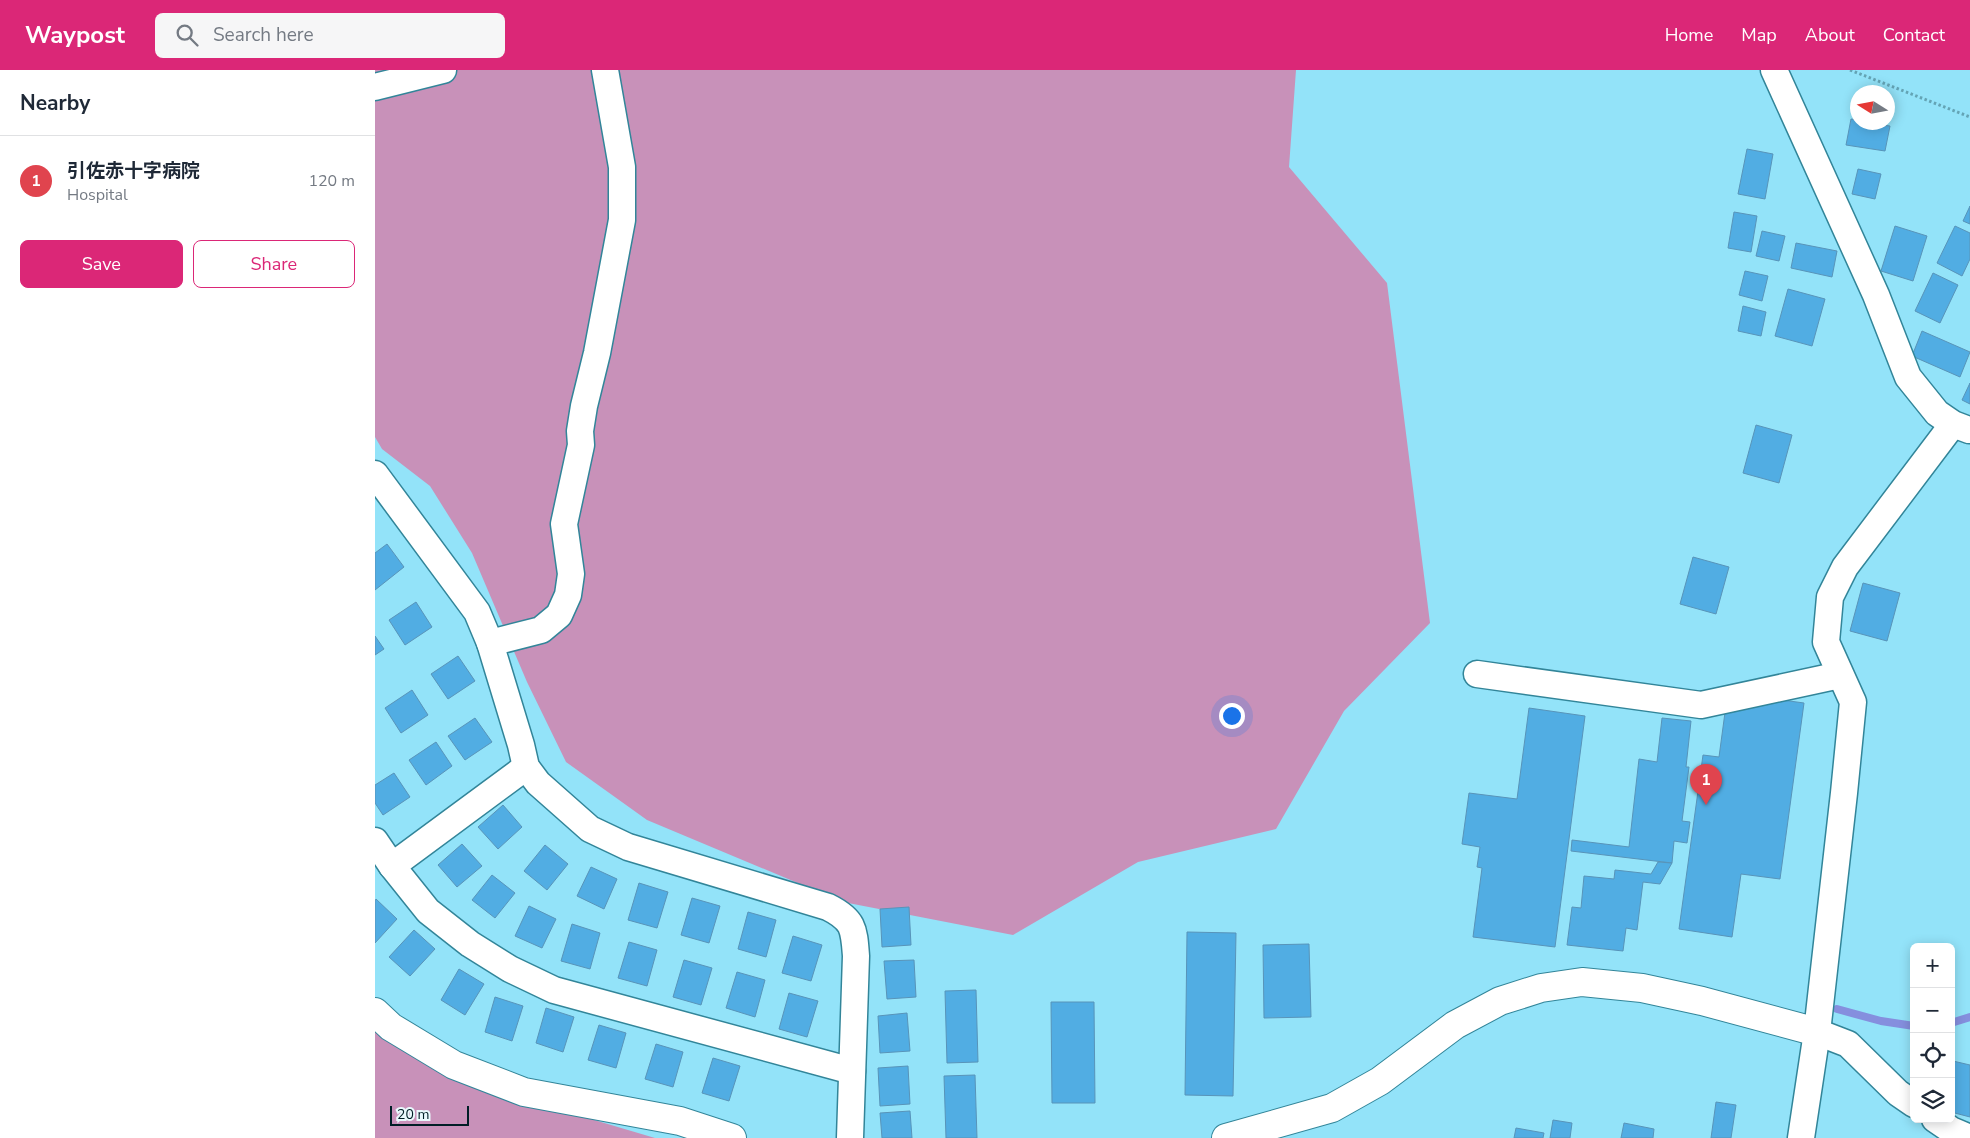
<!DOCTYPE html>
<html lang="en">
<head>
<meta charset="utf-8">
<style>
	body { margin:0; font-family:"Nunito Sans","Noto Sans JP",sans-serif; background:#f6f6f7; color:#1f2937 }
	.controls { position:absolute; right:15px; bottom:15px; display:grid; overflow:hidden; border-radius:8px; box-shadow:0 2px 12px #0003 }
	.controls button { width:45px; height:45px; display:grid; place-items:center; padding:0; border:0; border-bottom:1px solid #e0e1e3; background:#fff; color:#1f2937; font:25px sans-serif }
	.compass { position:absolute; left:1475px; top:15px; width:45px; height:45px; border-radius:50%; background:#fff; box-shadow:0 2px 12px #0003; rotate:281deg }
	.scale { position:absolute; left:15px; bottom:12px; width:79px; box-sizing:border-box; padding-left:5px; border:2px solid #001e26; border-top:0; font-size:14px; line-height:18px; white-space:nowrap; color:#001e26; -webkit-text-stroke:4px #eaf9fd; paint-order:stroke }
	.you { position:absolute; left:856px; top:645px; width:18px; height:18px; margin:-12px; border:4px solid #fff; border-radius:50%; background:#1a73e8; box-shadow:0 0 0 8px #1a73e833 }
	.badge { display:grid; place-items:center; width:32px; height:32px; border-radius:50%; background:#db2777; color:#fff; font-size:16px; font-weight:700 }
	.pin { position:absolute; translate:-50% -41px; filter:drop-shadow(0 1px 2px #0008) }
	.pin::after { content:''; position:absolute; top:26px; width:18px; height:15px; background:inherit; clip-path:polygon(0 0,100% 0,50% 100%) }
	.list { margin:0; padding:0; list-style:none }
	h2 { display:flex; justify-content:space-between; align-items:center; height:65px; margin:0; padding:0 20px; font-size:21px }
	h2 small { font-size:16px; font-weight:400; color:#747a83 }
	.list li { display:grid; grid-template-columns:32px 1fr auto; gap:15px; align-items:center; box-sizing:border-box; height:90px; padding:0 20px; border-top:1px solid #e0e1e3 }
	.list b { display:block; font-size:19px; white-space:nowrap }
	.list p { margin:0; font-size:16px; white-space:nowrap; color:#747a83 }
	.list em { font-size:16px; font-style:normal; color:#747a83 }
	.actions { display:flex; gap:10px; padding:15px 20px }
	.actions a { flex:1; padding:11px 0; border:1px solid #db2777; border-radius:8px; text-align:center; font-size:18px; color:#db2777 }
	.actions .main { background:#db2777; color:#fff }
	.icon { flex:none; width:28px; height:28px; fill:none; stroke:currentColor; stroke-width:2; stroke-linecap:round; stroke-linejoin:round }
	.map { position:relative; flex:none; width:1595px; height:1068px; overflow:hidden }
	header { display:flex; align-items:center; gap:30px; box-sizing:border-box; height:70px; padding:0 25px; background:#db2777; color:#fff }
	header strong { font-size:24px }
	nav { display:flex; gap:28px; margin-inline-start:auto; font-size:18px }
	.search { width:350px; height:45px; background:#f6f6f7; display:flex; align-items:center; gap:12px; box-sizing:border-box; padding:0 18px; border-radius:8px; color:#747a83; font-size:19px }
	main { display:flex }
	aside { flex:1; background:#fff }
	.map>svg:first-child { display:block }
	.green { fill:#c891b9 }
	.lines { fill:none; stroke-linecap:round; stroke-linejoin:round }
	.stream { stroke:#858fde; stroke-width:8 }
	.building { fill:#51ade3; stroke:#5894b9 }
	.minor-casing { stroke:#328599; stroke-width:29 }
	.tertiary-casing { stroke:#328599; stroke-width:30 }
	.path { stroke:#64a4b5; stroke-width:3; stroke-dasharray:2.5 2.5; stroke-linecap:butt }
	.minor { stroke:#fff; stroke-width:26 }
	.tertiary { stroke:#fff; stroke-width:28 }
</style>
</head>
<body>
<header>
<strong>Waypost</strong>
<div class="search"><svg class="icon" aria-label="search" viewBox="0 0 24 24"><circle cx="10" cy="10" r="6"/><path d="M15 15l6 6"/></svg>Search here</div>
<nav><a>Home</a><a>Map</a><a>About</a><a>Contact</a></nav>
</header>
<main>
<aside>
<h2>Nearby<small></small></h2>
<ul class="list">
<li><span class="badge" style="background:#e0444e">1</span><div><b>引佐赤十字病院</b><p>Hospital</p></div><em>120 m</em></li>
</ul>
<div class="actions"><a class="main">Save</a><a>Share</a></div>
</aside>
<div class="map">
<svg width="1595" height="1068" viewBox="0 0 1595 1068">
	<rect width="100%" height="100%" fill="#93e3f9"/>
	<!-- green -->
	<g class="green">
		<path d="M0 0H921L914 97 1012 213 1055 553 969 641 901 759 763 792 638 865 468 832 272 750 191 692 152 612 97 483 55 416 7 379 0 367Z"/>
		<path d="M0 957 91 1012 280 1068H0Z"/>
	</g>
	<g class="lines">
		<!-- stream -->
		<g class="stream">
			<path d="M1462 939 1506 951 1539 956"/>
			<path d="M1576 953 1595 947"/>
		</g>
	</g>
	<!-- building -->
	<g class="building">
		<path d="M1476 49 1482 50V52L1515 56 1510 81 1471 75Z"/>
		<path d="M1372 79 1398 84 1390 129 1363 124Z"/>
		<path d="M1483 99 1506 104 1500 129 1477 124Z"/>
		<path d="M1595 136V154L1588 151Z"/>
		<path d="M1359 142 1382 146 1376 182 1353 178Z"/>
		<path d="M1520 156 1552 166 1538 211 1506 201Z"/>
		<path d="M1580 156 1595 163V189L1587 206 1562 193Z"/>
		<path d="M1387 161 1410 166 1404 191 1381 186Z"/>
		<path d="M1421 173 1462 181 1457 207 1416 198Z"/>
		<path d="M1370 201 1393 206 1387 231 1364 225Z"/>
		<path d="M1558 203 1583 215 1565 253 1540 241Z"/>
		<path d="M1413 219 1450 229 1437 276 1400 266Z"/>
		<path d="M1368 236 1391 242 1386 266 1363 261Z"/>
		<path d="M1547 261 1595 282 1585 307 1537 286Z"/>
		<path d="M1595 313V334L1587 330Z"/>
		<path d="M1381 355 1417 365 1404 413 1368 403Z"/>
		<path d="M12 474 29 497 0 520V483Z"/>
		<path d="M1318 487 1354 497 1341 544 1305 534Z"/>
		<path d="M1488 513 1525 523 1512 571 1475 561Z"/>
		<path d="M41 532 57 557 30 575 14 550Z"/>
		<path d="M0 566 9 579 0 585Z"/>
		<path d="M83 586 100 611 73 629 56 604Z"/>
		<path d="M37 620 53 645 26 663 10 638Z"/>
		<path d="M1371 625 1429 633 1405 809 1366 804 1357 867 1304 859 1328 685 1344 687 1351 635Z"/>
		<path d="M1154 638 1210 646 1180 877 1098 867 1107 798 1102 797 1105 777 1087 774 1094 723 1142 729Z"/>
		<path d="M100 648 117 672 90 690 73 666Z"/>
		<path d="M1287 648 1316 651 1311 697H1314L1307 751 1315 752 1312 773 1299 771 1297 793 1196 781 1197 770 1254 777 1264 689 1282 692Z"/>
		<path d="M61 672 77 696 51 715 34 690Z"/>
		<path d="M19 703 35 727 8 745 0 733V715Z"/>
		<path d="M128 735 147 757 123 779 103 757Z"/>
		<path d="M87 774 107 796 82 817 63 795Z"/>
		<path d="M170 775 193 794 172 820 149 801Z"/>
		<path d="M1283 792 1297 793 1285 814 1268 812 1262 860 1251 858 1248 881 1192 875 1197 837 1206 838 1209 806 1239 809 1240 800 1276 804Z"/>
		<path d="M216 797 242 809 229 839 202 826Z"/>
		<path d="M117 805 140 823 120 848 97 830Z"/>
		<path d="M264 813 293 822 282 858 253 850Z"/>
		<path d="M317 828 345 836 334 873 306 865Z"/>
		<path d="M1 829 22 849 0 873V831Z"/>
		<path d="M154 836 181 849 167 878 140 866Z"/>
		<path d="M534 837 536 875 507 877 505 839Z"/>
		<path d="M373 842 401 850 391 887 363 879Z"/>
		<path d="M197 854 225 863 215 899 186 891Z"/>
		<path d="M39 860 60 879 35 906 14 887Z"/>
		<path d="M812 862 861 863 858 1026 810 1025Z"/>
		<path d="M418 866 447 875 436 911 407 903Z"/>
		<path d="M254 872 282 880 272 916 243 908Z"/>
		<path d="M934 874 936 947 889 948 888 875Z"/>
		<path d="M309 890 337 898 326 935 298 927Z"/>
		<path d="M539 890 541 927 512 929 509 891Z"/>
		<path d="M84 899 109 914 90 945 66 930Z"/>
		<path d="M362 902 390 910 380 947 351 938Z"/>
		<path d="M601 920 603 992 572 993 570 921Z"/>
		<path d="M414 923 443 931 432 967 404 959Z"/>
		<path d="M120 927 148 936 137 971 110 962Z"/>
		<path d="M676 932H719L720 1033H677Z"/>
		<path d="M171 938 199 947 188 982 161 973Z"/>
		<path d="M532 943 535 981 505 983 503 946Z"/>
		<path d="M224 955 251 963 241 998 213 990Z"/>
		<path d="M281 974 308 982 298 1017 270 1009Z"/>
		<path d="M338 988 365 996 354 1031 327 1023Z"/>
		<path d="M1578 991 1595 995V1047L1576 1042V998Z"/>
		<path d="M533 996 535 1034 505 1036 503 998Z"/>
		<path d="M600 1005 602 1068H571L569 1006Z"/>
		<path d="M1341 1032 1361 1035 1356 1068H1336Z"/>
		<path d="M535 1041 537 1068H507L505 1043Z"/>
		<path d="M1178 1050 1197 1053 1195 1068H1175Z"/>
		<path d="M1249 1053 1279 1059 1278 1068H1246Z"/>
		<path d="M1141 1058 1169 1063 1168 1068H1139Z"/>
	</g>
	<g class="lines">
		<!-- minor casing -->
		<g class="minor-casing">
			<g id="minor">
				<path d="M1399 0 1501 225 1533 307 1562 343 1578 354 1594 360"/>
				<path d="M0 17 68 0"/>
				<path d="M0 404 102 542 115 573 146 675 151 697 163 713 215 759 253 777 453 837C479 850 479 859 481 886L475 1068"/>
				<path d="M115 573 166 560 184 545 193 525 196 504 189 454 206 375 205 361 209 336 222 283 247 150V97L230 0"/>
				<path d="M1102 604 1326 635 1465 605"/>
				<path d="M0 771 17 796 53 841 95 874 135 899 179 920 477 1001"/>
				<path d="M17 796 151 697"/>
				<path d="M1442 962 1473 974 1523 1023 1539 1034"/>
				<path d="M1560 1049 1576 1060 1595 1068"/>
				<path d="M1426 1068 1442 962 1469 723 1478 632 1451 572 1455 527 1470 497 1578 354"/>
			</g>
		</g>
		<!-- tertiary casing -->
		<g class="tertiary-casing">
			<g id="tertiary">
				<path d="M0 942 16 957 79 995 149 1022 305 1051 357 1068"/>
				<path d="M851 1068 957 1038 1005 1011 1080 955 1125 931 1166 918 1207 912 1267 918 1327 931 1442 962"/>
			</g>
		</g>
		<!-- path -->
		<path class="path" d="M1475 0 1595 47"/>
		<!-- minor -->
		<use href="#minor" class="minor"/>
		<!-- tertiary -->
		<use href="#tertiary" class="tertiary"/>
	</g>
</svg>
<div class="controls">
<button>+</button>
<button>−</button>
<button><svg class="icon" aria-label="locate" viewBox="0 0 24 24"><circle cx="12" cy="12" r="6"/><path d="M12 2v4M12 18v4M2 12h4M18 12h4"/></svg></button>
<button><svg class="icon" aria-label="layers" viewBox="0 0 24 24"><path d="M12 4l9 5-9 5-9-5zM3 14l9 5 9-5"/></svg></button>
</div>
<svg class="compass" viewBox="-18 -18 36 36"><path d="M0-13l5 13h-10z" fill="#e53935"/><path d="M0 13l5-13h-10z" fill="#747a83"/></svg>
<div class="scale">20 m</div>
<div class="you"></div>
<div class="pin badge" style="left:1331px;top:735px;background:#e0444e">1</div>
</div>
</main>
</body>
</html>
